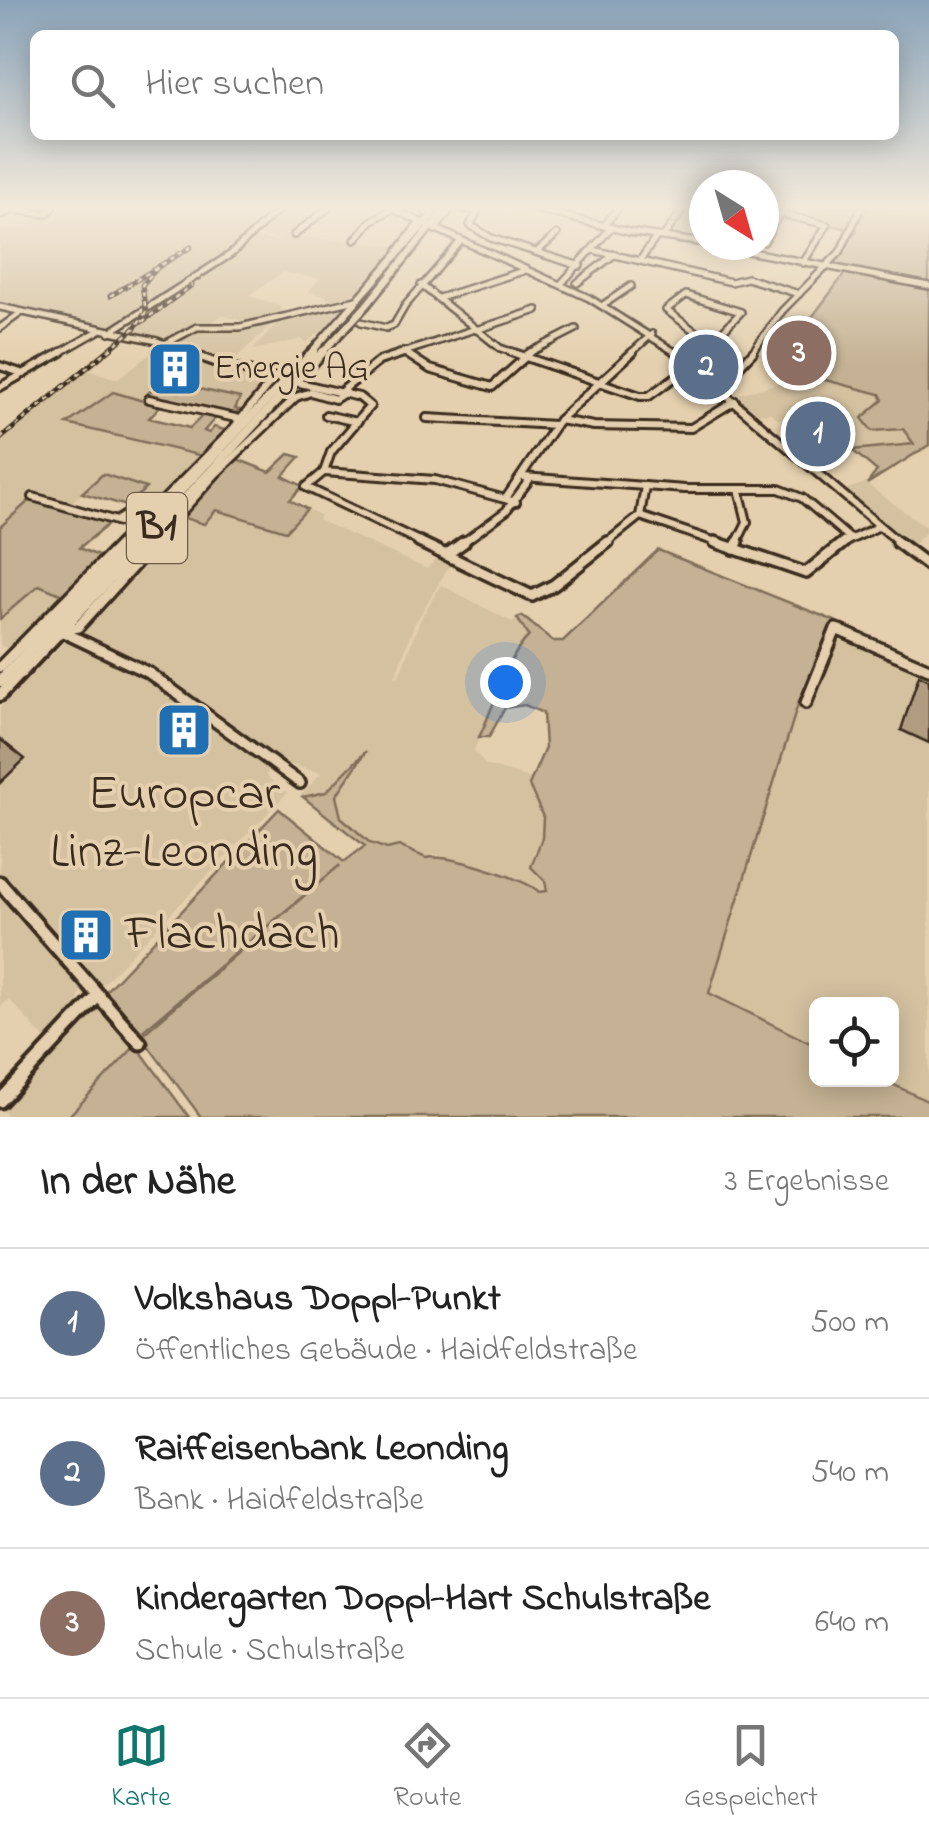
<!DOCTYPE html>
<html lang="de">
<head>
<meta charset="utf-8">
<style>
	body { margin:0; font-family:"Indie Flower",sans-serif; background:#f6f6f6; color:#222 }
	.controls { position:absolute; right:30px; bottom:30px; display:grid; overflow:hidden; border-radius:15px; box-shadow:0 5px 25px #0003 }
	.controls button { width:90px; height:90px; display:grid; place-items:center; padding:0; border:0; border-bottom:2px solid #e0e0e0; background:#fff; color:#222; font:50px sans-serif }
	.compass { position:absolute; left:689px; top:170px; width:90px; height:90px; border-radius:50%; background:#fff; box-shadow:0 5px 25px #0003; rotate:143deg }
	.you { position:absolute; left:505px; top:682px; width:35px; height:35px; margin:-25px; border:8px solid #fff; border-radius:50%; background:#1a73e8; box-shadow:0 0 0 15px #1a73e833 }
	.badge { display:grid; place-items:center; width:65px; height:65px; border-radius:50%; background:#0f766e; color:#fff; font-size:32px; font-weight:700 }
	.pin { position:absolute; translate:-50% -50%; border:5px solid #fff; box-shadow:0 2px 10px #0006 }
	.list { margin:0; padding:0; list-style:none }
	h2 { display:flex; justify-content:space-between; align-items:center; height:130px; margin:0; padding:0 40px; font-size:42px }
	h2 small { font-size:32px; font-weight:400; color:#767676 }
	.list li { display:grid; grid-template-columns:65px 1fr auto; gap:30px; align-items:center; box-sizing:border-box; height:150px; padding:0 40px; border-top:2px solid #e0e0e0 }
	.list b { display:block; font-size:38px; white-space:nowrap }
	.list p { margin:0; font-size:32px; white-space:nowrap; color:#767676 }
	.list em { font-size:32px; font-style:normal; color:#767676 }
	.icon { flex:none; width:55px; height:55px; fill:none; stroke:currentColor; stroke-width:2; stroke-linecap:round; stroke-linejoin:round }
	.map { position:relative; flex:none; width:929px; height:1117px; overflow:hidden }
	.search { position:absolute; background:#fff; box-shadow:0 5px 25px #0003; left:30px; right:30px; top:30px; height:110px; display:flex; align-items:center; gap:25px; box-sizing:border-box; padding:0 35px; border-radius:15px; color:#767676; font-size:38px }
	.sheet { height:580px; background:#fff }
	nav { display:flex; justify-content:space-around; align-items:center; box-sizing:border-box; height:140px; border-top:2px solid #e0e0e0; background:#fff; font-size:28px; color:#767676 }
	nav a { display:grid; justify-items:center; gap:5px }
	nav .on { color:#0f766e }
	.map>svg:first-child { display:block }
	.built { fill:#d4c1a0 }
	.green { fill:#c5b294; stroke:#806e59; stroke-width:2.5 }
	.building { fill:#b09d81; stroke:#3b2a1e; stroke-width:2.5 }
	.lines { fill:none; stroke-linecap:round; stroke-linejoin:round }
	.minor-far3-casing { stroke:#3b2a1e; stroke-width:10 }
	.minor-far2-casing { stroke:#3b2a1e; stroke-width:12 }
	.minor-far1-casing { stroke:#3b2a1e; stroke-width:16 }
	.minor-casing { stroke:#3b2a1e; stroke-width:19 }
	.major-far2-casing { stroke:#3b2a1e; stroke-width:11 }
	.major-far1-casing { stroke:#3b2a1e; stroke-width:14 }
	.major-casing { stroke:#3b2a1e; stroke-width:18 }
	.minor-far3 { stroke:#e4d0ae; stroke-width:5 }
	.minor-far2 { stroke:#e4d0ae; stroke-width:6 }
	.minor-far1 { stroke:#e4d0ae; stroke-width:9 }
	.minor { stroke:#e4d0ae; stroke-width:11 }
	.major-far2 { stroke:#e4d0ae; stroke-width:6 }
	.major-far1 { stroke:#e4d0ae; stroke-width:8 }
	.major { stroke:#e4d0ae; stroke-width:10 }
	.rail-casing { stroke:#3b2a1e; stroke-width:5 }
	.rail { stroke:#e4d0ae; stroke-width:2.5; stroke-dasharray:5; stroke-linecap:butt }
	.labels { text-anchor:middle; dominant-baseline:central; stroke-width:8; stroke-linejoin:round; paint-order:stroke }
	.far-poi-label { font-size:35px; fill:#3b2a1e; stroke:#e4d0ae; text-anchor:start }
	.shield { fill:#e4d0ae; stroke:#6e5c49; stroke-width:2.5 }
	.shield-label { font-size:40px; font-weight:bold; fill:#3b2a1e }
	.near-poi-label { font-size:50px; fill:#3b2a1e; stroke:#e4d0ae }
</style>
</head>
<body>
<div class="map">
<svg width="929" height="1117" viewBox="0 0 929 1117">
	<rect width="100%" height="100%" fill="#e4d0ae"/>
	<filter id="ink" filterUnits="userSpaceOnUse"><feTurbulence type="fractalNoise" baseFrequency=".01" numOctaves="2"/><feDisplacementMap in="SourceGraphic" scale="20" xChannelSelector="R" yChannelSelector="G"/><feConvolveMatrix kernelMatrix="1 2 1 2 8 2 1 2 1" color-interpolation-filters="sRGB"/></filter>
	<g filter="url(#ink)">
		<!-- built -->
		<g class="built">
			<path d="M55 208H277L216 263 106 328 0 305V228L29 227Z"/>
			<path d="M281 208 319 213 294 236 399 246 350 304 330 307 326 296 308 292 320 279 283 272 249 296 279 305 287 317 252 324 222 315 208 325 190 326 164 341 129 332 144 311 212 270 252 238 284 241 257 234Z"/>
			<path d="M344 307 347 309 343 313 306 343 302 339 253 350 280 320Z"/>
			<path d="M273 323 231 363 174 345 193 330H235Z"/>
			<path d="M794 341 817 348 799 373 880 394 883 400 863 418 872 431 903 429 915 445 857 451 844 439 835 416 778 419 771 413 757 414 750 409 735 395 780 383 776 365Z"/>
			<path d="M161 346 270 382 243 411 235 409 240 398 186 386 179 392 156 386 108 430 202 456 144 515 121 513 145 489 103 474 69 505 35 495 0 527V440L88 370 117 379Z"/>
			<path d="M865 483 929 529 911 547 844 490Z"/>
			<path d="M307 509 320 515 318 520 427 569 439 555 452 561 414 625 395 677 399 676 420 620 441 585 512 622 517 618 527 630 529 636 513 657 474 750 485 765 532 779 531 795 543 817 542 838 534 852 536 874 546 881 548 891 539 892 525 882 435 854 426 858 400 846 387 849 370 843 353 830 336 807V796L361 757 326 792 300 796 321 773 283 763 215 710 153 669 93 641 82 631 149 550 173 557 184 545 161 537 181 516 204 523 216 510 286 531Z"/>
			<path d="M39 584 65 596 10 650 0 645V619Z"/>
			<path d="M67 639 125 667 171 697 268 770 266 776 287 793 99 988 22 894 0 874V708Z"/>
			<path d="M845 639 929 673V1102L884 1080H892V1004H816V1046L709 994 799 701 811 705 837 642Z"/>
			<path d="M0 895 81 987 77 1010 47 1042 9 999 0 1007Z"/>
			<path d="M102 1008 136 1045 68 1117H7L1 1106 93 1009Z"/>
		</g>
		<!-- green -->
		<g class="green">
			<path d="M764 208H929V445L867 484 877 471 852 450 914 444 903 429 872 431 862 418 883 400 880 394 798 373 817 348 794 341 846 272 831 265 856 231Z"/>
			<path d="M156 386 179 392 186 386 240 398 235 409 243 411 226 415 145 396Z"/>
			<path d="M113 392 160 406 149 418 190 428 205 413 217 416 204 431 209 433 214 427 228 431 202 456 67 424Z"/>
			<path d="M289 454 300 457 283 476 303 486 290 500 307 509 286 531 216 510 204 524 181 517 237 459 270 472Z"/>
			<path d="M103 474 146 488 127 506 82 493Z"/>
			<path d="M30 500 110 523 79 548 103 558 65 596 39 585 0 619V527Z"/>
			<path d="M658 550 835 621 799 701 709 993 816 1046V1080H884L929 1102V1117H201L141 1036 340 865 139 1034 103 994 279 809 344 862 365 846 303 797 326 792 366 751 336 796 341 817 370 843 387 849 399 846 426 858C442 852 530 880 539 892L547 891 545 881 531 867 542 838 543 817 529 785 545 748 543 713 525 705 505 708 489 737H479C496 704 504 661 529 636L517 618 522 616 553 641H563Z"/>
			<path d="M136 1045 189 1117H68Z"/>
		</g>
		<!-- building -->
		<g class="building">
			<path d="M788 422H822L835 430 844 445 809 443 797 436 813 428H792Z"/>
			<path d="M919 675 929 680V743L901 730Z"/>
			<path d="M188 714 202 724 180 746 166 736Z"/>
			<path d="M0 739 25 759 0 783Z"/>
			<path d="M96 916 105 926 77 955 67 944Z"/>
		</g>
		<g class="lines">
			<!-- minor-far3 casing -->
			<g class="minor-far3-casing">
				<g id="minor-far3">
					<path d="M390 208 589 298 678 354"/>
					<path d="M460 208 478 211 470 225 491 238 580 266"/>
					<path d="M531 208 629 232 704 243"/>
					<path d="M764 210 827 225 803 263"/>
					<path d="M426 213 430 208"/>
					<path d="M0 215 14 210 46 214 53 208"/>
					<path d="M604 226 618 208"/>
					<path d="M435 230 451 208"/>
					<path d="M294 235 328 208"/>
					<path d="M663 237 684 208"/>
					<path d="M355 240 371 221 392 209"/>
					<path d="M764 242 779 214"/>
					<path d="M716 245 929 286"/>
					<path d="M593 250 731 282 747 278 799 294"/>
					<path d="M398 251 419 223"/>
					<path d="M538 251 557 234"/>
					<path d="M641 259 657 236"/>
					<path d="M577 283 615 254"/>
					<path d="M561 284 611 228"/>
					<path d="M421 285 500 348 518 354"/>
					<path d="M439 298 526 270"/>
					<path d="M603 305 631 286"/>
					<path d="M0 307 157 341 193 354"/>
					<path d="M361 322 386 328 394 325 405 306 460 242"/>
					<path d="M0 328 22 312"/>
					<path d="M476 330 537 310"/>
					<path d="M110 332 231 254 280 208"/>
					<path d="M713 341 741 312 686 295 666 310 726 354"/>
					<path d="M165 344 197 327H240L356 300"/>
					<path d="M404 352 407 354"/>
					<path d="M58 354 100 330"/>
					<path d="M399 354 475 329"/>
					<path d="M527 354 576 329"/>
					<path d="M630 354 652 334"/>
					<path d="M751 354 782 311 840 252 861 208"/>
				</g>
			</g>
			<!-- minor-far2 casing -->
			<g class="minor-far2-casing">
				<g id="minor-far2">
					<path d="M186 352 223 365 359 397 370 406 331 452 324 472 435 480 516 502"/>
					<path d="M404 352 430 369 492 387 531 352"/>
					<path d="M511 352 640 396H649L692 365"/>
					<path d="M675 352 901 544"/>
					<path d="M723 352 729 359 722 371 726 376"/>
					<path d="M0 366 24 374"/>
					<path d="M713 382 736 370 753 352"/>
					<path d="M0 387 62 352"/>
					<path d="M342 391 379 361 407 352"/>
					<path d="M149 399 240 419"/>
					<path d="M326 415 357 422"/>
					<path d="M427 418 555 425"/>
					<path d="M559 420 594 426 691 428 735 401"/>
					<path d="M324 472 306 487 425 544"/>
					<path d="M523 477 685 489H779L802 498 849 538"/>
					<path d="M33 497 137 527"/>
					<path d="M506 498 559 420 633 352"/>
					<path d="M640 516 722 544"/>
					<path d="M116 521 127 514 146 518"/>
					<path d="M120 544 232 430 275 377"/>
					<path d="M153 544 216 474 296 397 311 392 335 399 346 392"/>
					<path d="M461 544 506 511 530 479"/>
					<path d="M605 544 640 516 645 486"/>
					<path d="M736 544 747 522 739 489"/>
					<path d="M841 544 877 527"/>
				</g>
			</g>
			<!-- minor-far1 casing -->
			<g class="minor-far1-casing">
				<g id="minor-far1">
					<path d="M419 542 532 596 554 585 608 542"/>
					<path d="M715 542 806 573 844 542"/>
					<path d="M897 542 929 566"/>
					<path d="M734 549 738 542"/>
					<path d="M446 555 464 542"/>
					<path d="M60 631 78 627 155 542"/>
					<path d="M63 632 149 673 300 783"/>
					<path d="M0 667 123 542"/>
					<path d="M806 703 836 629 929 669"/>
				</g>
			</g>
			<!-- minor casing -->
			<g class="minor-casing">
				<g id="minor">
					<path d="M0 883 140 1043"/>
					<path d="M0 1101 98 996"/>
				</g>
			</g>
			<!-- major-far2 casing -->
			<g class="major-far2-casing">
				<g id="major-far2">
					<path d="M310 354 433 214"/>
					<path d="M321 354 366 306 446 208"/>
				</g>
			</g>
			<!-- major-far1 casing -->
			<g class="major-far1-casing">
				<g id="major-far1">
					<path d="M130 544 313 352"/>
					<path d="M142 544 323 352"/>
				</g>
			</g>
			<!-- major casing -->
			<g class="major-casing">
				<g id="major">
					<path d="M0 681 132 542"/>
					<path d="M0 695 144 542"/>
				</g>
			</g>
			<!-- minor-far3 -->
			<use href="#minor-far3" class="minor-far3"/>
			<!-- minor-far2 -->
			<use href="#minor-far2" class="minor-far2"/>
			<!-- minor-far1 -->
			<use href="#minor-far1" class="minor-far1"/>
			<!-- minor -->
			<use href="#minor" class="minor"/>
			<!-- major-far2 -->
			<use href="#major-far2" class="major-far2"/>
			<!-- major-far1 -->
			<use href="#major-far1" class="major-far1"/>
			<!-- major -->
			<use href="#major" class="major"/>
			<!-- rail casing -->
			<g class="rail-casing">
				<g id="rail">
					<path d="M110 296 191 247"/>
					<path d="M142 322 192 285"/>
					<path d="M0 439 134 329 146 312 142 285 159 266"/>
				</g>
			</g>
			<!-- rail -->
			<use href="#rail" class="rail"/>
		</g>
	</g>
	<!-- sky -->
	<linearGradient id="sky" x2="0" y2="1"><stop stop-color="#8aa3b9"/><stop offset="0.57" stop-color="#f3eadb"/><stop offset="1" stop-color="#f3eadb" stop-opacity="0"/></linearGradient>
	<rect width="929" height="364" fill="url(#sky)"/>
	<!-- icons -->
	<defs>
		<g id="building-square" transform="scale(2.875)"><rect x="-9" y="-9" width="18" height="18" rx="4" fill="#1f6fb2" stroke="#e4d0ae"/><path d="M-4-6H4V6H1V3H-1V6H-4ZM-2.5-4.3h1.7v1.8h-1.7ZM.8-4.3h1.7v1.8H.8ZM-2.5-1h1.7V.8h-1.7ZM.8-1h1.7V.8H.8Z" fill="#fff"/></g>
	</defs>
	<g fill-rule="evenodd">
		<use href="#building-square" x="175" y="369"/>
		<use href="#building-square" x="184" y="730"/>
		<use href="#building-square" x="86" y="935"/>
	</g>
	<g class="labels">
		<!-- far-poi labels -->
		<g class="far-poi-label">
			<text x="214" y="369">Energie AG</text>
		</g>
		<!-- shield labels -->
		<rect class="shield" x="127" y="493" width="60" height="70" rx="8"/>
		<g class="shield-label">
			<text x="157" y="528">B1</text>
		</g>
		<!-- near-poi labels -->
		<g class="near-poi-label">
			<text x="184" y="795">Europcar<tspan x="184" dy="58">Linz-Leonding</tspan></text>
			<text x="125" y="935" text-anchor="start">Flachdach</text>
		</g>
	</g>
</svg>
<div class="controls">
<button><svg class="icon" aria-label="locate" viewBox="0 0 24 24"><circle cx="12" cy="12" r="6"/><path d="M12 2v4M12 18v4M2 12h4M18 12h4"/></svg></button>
</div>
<svg class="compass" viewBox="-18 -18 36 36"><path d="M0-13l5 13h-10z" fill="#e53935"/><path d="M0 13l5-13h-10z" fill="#767676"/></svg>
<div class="you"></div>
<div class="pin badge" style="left:818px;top:434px;background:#5c6f8a">1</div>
<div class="pin badge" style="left:706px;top:367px;background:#5c6f8a">2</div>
<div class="pin badge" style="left:799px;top:353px;background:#8d6e63">3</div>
<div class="search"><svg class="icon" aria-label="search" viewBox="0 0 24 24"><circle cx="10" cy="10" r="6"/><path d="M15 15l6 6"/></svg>Hier suchen</div>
</div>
<section class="sheet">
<h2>In der Nähe<small>3 Ergebnisse</small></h2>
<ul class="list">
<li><span class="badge" style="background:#5c6f8a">1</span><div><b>Volkshaus Doppl-Punkt</b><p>Öffentliches Gebäude · Haidfeldstraße</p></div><em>500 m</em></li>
<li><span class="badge" style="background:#5c6f8a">2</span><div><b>Raiffeisenbank Leonding</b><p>Bank · Haidfeldstraße</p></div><em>540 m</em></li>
<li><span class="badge" style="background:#8d6e63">3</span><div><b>Kindergarten Doppl-Hart Schulstraße</b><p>Schule · Schulstraße</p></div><em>640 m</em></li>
</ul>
</section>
<nav>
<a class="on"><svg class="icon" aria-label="map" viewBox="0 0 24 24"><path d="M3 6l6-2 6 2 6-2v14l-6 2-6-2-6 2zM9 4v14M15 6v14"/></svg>Karte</a>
<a><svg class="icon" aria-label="directions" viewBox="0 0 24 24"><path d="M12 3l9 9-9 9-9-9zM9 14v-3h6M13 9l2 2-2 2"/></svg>Route</a>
<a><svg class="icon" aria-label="saved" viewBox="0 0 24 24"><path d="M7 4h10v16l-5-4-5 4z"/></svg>Gespeichert</a>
</nav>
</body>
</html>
